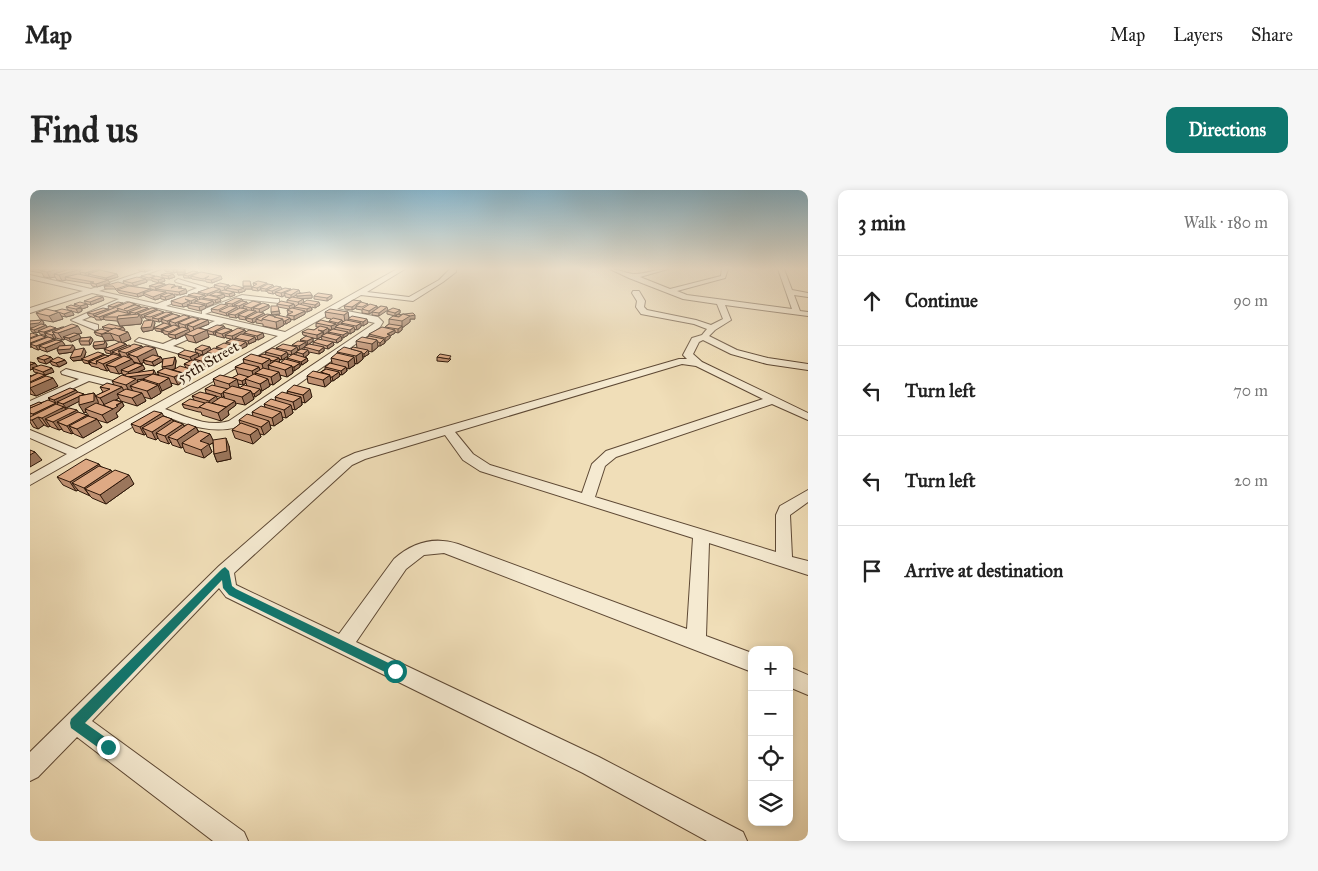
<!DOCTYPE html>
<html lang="en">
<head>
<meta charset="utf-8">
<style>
	body { margin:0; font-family:"IM FELL Great Primer",serif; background:#f6f6f6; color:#222 }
	.controls { position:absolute; right:15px; bottom:15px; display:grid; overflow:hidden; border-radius:10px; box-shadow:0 2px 8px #0003 }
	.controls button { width:45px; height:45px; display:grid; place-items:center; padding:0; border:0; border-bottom:1px solid #e0e0e0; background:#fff; color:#222; font:25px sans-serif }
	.stop { position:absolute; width:15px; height:15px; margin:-11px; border:4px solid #0f766e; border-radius:50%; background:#fff }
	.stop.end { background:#0f766e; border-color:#fff; box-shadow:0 1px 5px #0008 }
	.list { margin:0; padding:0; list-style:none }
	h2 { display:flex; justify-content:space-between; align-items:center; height:65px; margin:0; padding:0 20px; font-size:21px }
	h2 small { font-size:16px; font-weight:400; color:#767676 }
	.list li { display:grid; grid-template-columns:32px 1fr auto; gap:15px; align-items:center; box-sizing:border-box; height:90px; padding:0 20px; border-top:1px solid #e0e0e0 }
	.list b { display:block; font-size:19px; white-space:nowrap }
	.list em { font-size:16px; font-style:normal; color:#767676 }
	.icon { flex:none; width:28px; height:28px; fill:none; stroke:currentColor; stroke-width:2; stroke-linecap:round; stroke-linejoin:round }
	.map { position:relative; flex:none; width:778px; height:651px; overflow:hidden; border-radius:10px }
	header { display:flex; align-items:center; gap:30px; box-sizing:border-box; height:70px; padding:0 25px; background:#fff; border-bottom:1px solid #e0e0e0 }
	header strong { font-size:24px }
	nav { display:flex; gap:28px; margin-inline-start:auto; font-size:18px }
	.intro { display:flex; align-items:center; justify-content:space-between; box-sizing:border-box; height:120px; padding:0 30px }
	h1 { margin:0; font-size:35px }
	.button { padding:12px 22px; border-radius:10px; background:#0f766e; color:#fff; font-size:18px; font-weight:700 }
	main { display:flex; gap:30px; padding:0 30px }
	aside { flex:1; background:#fff; border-radius:10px; box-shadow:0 2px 8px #0003 }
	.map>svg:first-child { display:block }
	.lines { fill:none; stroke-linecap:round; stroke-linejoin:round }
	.street-casing { stroke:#5e4935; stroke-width:2 }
	.street { fill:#f5ead1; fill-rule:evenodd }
	.wall { fill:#bf9172; stroke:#2d1709; fill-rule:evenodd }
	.shaded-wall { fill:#9b765c; stroke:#2d1709 }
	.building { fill:#dea984; stroke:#2d1709 }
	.route { fill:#0f766e }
	.labels { text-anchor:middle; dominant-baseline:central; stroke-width:5; stroke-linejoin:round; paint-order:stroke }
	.far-street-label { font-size:15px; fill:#2d1709; stroke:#f5ead1 }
</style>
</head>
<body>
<header>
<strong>Map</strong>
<nav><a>Map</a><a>Layers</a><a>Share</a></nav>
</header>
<div class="intro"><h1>Find us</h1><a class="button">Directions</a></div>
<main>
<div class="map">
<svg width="778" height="651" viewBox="0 0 778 651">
	<rect width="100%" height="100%" fill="#f0deb8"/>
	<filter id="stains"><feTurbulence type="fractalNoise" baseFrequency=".004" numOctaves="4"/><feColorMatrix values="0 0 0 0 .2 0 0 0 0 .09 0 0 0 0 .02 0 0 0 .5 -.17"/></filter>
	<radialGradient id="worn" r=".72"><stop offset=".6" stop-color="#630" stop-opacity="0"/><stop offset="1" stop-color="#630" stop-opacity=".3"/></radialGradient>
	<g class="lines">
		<!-- street casing -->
		<g class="street-casing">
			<g id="street">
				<path d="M120 79H131L69 101 127 114 167 98 146 92 145 91 148 89 178 98 136 116 172 124V120L212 105 246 109H249V113L213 109 175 124 255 142 367 79H375L337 102 379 107 409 90 420 79H426V82L413 92 383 111 331 105 307 119 348 127 353 132 350 137 207 237C179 245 154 233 127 223L0 295V285L37 264 0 248V240L46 259 248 146 194 133 143 156 153 159 155 161 150 164 105 151 109 148 133 154 185 131 97 111 52 130 68 135V139L65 140 41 130 89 109 62 103 0 123V118L53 101 0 89V85L61 99ZM301 123 345 133 199 231C178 238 155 226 135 219Z"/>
				<path d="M580 79C589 79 597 84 605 84 616 84 626 79 638 79L610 87 640 99 691 86 692 79H698L695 88 647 101 657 105 762 119 748 79H754L762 100 778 103V107L764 105 770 121 778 122V126L695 115 701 130 685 140 679 146 707 160 738 168 778 174V180L737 174 701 164 673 150 669 152 663 164 672 172 778 223V230L742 214 586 267 575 276 565 307 746 362V325L750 316 778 300V312L760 325 762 367 778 371V385L679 353 676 446 722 463V482L414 363 394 365 376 379 326 452 569 567 713 642 717 651H677L553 583 196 407 189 398 62 531 214 642 218 651H183L47 547 8 587 0 591V562L189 376 312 269 325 263 649 169H657L653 165 662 148 672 145 677 139 664 134 611 124 606 117 607 111 602 103 603 101H609L615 111 614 117 617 120 666 130 681 135 693 129 687 114 653 109 599 88ZM652 174 666 176 733 209 576 261 562 274 552 303 460 275 443 264 425 242ZM415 245 433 270 450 281 663 348 657 439 428 354C404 346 382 353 364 369L309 444 206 395 204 383 322 275 335 269Z"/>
				<path d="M36 179 83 191 84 193 79 196 59 191 0 218V211L49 189 32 184 31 182Z"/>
				<path d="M759 477 778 485V505L759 497Z"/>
			</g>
		</g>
		<!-- street -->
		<use href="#street" class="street"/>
	</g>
	<!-- wall -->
	<g class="wall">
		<path d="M0 79H70L71 81 87 84 88 87 78 90 80 93 67 97 62 96 61 94 36 90 32 91 27 90 25 87 20 88 14 87 12 83 0 81Z"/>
		<path d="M108 79H123L115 82 109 81Z"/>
		<path d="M134 79H155V84L168 82 169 83 191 86 192 89 182 93 176 92V91H174L162 89 161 88H154L153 85H148L147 82 144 83 135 81Z"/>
		<path d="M143 84 145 87 139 89 134 88 135 91 130 93 135 95H145V96L153 99 157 103 150 105 144 104 145 107 136 110 131 109V108L125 110 115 106 114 105 108 107 89 103 85 99H75L74 96 94 94 93 91 112 88 111 86 133 88 131 85ZM117 90H122V91L129 93 119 96 121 99 127 101 121 100 120 99 99 96 98 95 104 96 117 92Z"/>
		<path d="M220 91 222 99H215V101L209 103 204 102 205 105 200 107 194 106 195 107 190 109 191 111 186 113H183L184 114 177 117H175L176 118 170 121 158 118V116L153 117 142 115 141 111 158 107V105L169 104 168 102 185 98 184 95H199L200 97 214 98Z"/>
		<path d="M223 93 243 95V97L252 99 269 100 270 103 282 105V108L272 109H273L274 112 290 115 285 118 282 117V120L277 122H275V124L264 130 260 129 261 131 256 134H254V135L247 139 233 136V134L226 133V131L223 133 217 131 216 130 209 129V127L206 128 199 127V125L197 126 182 122 181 119 196 115 195 113 213 111 218 114 239 115V118L231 122 235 125H242L247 116V114L257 113V110L261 108 255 107V105L252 107 246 105 245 103 243 104 238 103 237 101H231V99L228 101 222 100V97L224 96ZM248 117 259 119 257 120 258 124H259L257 125V128L243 126V125L250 124Z"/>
		<path d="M284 106 302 108 297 111 284 109Z"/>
		<path d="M74 110 61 115 57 114 58 117 52 119V121L48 123 38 120 36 117 45 116 44 114H56L54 111Z"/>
		<path d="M331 111V113L338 114V116H347V118L351 116 349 126 342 125V122L339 124 332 123V120L326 119V118L322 120 315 119 314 116Z"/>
		<path d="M105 114 106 115 111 117 134 123H142L143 124 150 126V127L169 130 179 134 169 138 176 140 194 136 195 138 202 140 203 141 233 143 234 147 228 150 225 149 226 151 219 154H217V156L211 159H209V161L202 165 195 163 196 164 188 169 178 166 177 163 173 165 166 163 165 159 181 160 187 159 186 157 196 154V152L201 149 196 148V147L194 148 186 146V145H184L178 144 179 147 166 153 158 151 155 145 146 149 139 147 138 145 134 144 133 142 126 141 124 138 134 133H132V131L129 132 124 131 125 133 123 140 113 142 111 138 121 130 116 129 115 127 113 128H111L112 130 111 134 90 136 87 131 75 130 74 129 71 130H66L65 128 59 126 57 123 81 120H79L78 116Z"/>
		<path d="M370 120V123L368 124 385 129H380V132L372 138V140L368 143 365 142V143L360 146V148L355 151V153L350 156H348V157L342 162 338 161 339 164 334 167H333V169L327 174 324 173 325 175 319 179 317 178V181L312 185 309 184 310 186 303 191H301V192L295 197 278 193 277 186 291 182 295 179V177L302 173 301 168 308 164 307 162 327 158 326 151 336 148 339 146V144L355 138V137L359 134V129L366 127V125L365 126 357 124V121Z"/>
		<path d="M25 121H42L44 125 36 127 31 126 33 129 23 132 12 130 14 133 13 135 17 137 26 138 27 139 52 143 48 144 51 148 61 147 63 150 60 155H51L49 151 50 148 41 152 35 149 33 150 26 148 24 149 17 147V146L10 144 9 142 6 143 2 142 0 139V138L2 137 0 138V131L12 130 10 129 6 123Z"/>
		<path d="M295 122H318L319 128 338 133 333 136 331 135V137L327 140 324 139 325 141 320 144 318 143V145L313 148H312V150L307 153 303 152 304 155 298 159 294 158V161L289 164 279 162V164L275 167 277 168 278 171 272 175H270V177L264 181H263V183L257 187 250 185 251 189 243 195 240 194V196L232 201H231V203L225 207H223L224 209 215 215 205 213 206 215 198 221 199 225 191 231 172 225 171 222H169L154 218 152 214 164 210 162 206 188 209H195L194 206 192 208 176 203 175 199 185 195 183 189 202 188 208 185 205 177 214 173 213 169 229 166 236 164 235 162 247 160 246 158 262 156V155L271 151 270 150 277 146 273 145 272 142 284 140 289 137H286V133L299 132V131L301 129 296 128ZM299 139 301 140 298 142 299 143 293 145V144L299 141ZM291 147 292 149 283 152V155L276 156V154L278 155 283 151V148L287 149ZM274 157V160L266 162V165L257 168V170L250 173 248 172 250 171 249 169 252 170 258 166V164L262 165 268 161V159L270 160ZM216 193 217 196 208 198 209 197 208 194 213 195Z"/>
		<path d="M72 137H93L95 140 94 141 101 149 92 153 84 150 75 151 77 154 76 158 65 159 63 156 75 151 73 147 66 145 64 142 74 139Z"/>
		<path d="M0 144 16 147V148L32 151 35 155 32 156 45 158 44 160 56 162 54 168 75 165 79 166 81 164 76 163 74 159 96 154 97 156 113 157 128 166H127L131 167 133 171 124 176 115 174 114 172 111 174 104 172 105 173 115 179 108 182 126 184 129 185 127 182 133 179 145 167 146 171 145 179 140 180H143L156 178 154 174 161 171 149 167 148 164 182 167 184 171 175 175 176 178 169 182 164 180 165 184 159 188 154 187 155 190 148 195 141 193 142 196 132 201H131V203L121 209 113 207 116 211 107 216 91 211 89 208 86 210 92 212 94 216 90 219V220L86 223 88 227 77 233 67 230 72 237 53 248 44 244 43 243 42 244 33 241 32 239 29 240 21 237 20 236 18 237 14 235 8 239 3 237 0 232V216L20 210 18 208 46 200 47 202 54 205 64 203 66 206 73 202 70 197 84 195 82 191 95 186V185L92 184V183L89 184 80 182 79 180 77 181 70 179 69 178 61 176 60 174 54 173 52 170 43 171V162L29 164V157L17 162 11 160 10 159 8 160 3 158 2 157H0ZM113 189 114 191 108 192 107 190 114 189ZM49 211 54 223 56 222 59 226 36 219 35 217 36 218Z"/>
		<path d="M407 167 421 169 418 172 407 171Z"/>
		<path d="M7 168 23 170 37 173 29 177 22 175 20 172 16 174 9 172Z"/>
		<path d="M5 173 7 176 24 182 15 185 28 196 6 206 0 204V185L1 186 8 183 4 182 3 179 0 180Z"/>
		<path d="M257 201 282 207 275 213 272 212V215L265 220 262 219 263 223 256 228 252 227 253 230 244 236 240 235 241 239 234 245 230 244 231 247 223 254 205 248 202 240 210 234 209 230 223 226 222 222 235 217 234 214 246 211 245 207 258 203Z"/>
		<path d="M134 226 155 236 166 237 169 242 180 244 183 252 199 256 201 269 187 272 184 264 183 253 179 255 182 262 174 268 155 262 153 257 151 258 142 255 141 252 139 254 130 251 128 248 126 250 117 247 116 244 114 245 105 242 101 234Z"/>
		<path d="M69 274 70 276 104 294 76 314 62 308 60 306 49 301 48 300 46 301 33 295 27 287Z"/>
	</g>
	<!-- shaded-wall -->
	<g class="shaded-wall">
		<path d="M28 79H34L36 83 40 79H51L50 82 51 85 35 87 36 90 32 91 29 85 24 84 25 87 20 88 17 82Z"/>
		<path d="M70 79 72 82 58 84 59 86H57L55 83Z"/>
		<path d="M114 79H123L115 82Z"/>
		<path d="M151 79V80L144 83 143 80Z"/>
		<path d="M155 79V84L148 85 147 82Z"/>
		<path d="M168 82 169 85 161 86V88H159L158 86Z"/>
		<path d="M87 84 88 87 77 90 76 88Z"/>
		<path d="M143 84 145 87 139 89 138 86Z"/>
		<path d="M191 86 192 89 182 93 181 90Z"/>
		<path d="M134 88 135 91 129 93 128 90Z"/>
		<path d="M116 89 117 92 104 96 102 93Z"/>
		<path d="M78 90 80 93 67 97 66 94Z"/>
		<path d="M237 93 238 96 230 98 231 99 228 101 227 98Z"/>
		<path d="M135 94 136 97 126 99V100L125 97Z"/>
		<path d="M199 95 200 98H197V99L195 100 194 97Z"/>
		<path d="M243 95 244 98 237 100V101L236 102V99Z"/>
		<path d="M213 96H221L222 99H215V101L209 103 208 100 214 98Z"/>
		<path d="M251 97 252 100 243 104 242 101Z"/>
		<path d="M120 99 121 102 113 103 114 105 108 107 107 104Z"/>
		<path d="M156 99 157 103 150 105 149 102Z"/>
		<path d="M190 99 191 102H189V103L180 105V106L178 107 177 104Z"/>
		<path d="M261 99 262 102 254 103 255 105 252 107 251 103Z"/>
		<path d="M269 100 270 103 261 108V105Z"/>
		<path d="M136 102 137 106H130L131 108 125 110 123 107Z"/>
		<path d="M204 102 205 105 200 107 199 104Z"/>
		<path d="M143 104 145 107 136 110 135 107Z"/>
		<path d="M194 104 195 107 190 109 191 111 186 113 185 110 188 109 187 106Z"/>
		<path d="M175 105 176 108H173V109L170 110 169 107Z"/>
		<path d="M282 105V108L267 109V106Z"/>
		<path d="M302 105V108L297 111V108Z"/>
		<path d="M73 107 74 110 61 115 60 112Z"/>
		<path d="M167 108 168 111H165V113L162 114 161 111Z"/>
		<path d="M212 109 213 112 204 115V116L203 117 202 114Z"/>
		<path d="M273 109 274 112 269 115 268 112Z"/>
		<path d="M159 111 161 115H157L158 116 153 117 152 114Z"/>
		<path d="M183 111 184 114 177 117 176 114Z"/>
		<path d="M331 111V115L326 116V118L322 120V117Z"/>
		<path d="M217 112 218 115 213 116 214 117 210 119 209 116Z"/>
		<path d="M289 112 290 115 285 118V115Z"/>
		<path d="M93 113 94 116 84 120 83 117Z"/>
		<path d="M231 113 232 116 223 118 224 120 222 121 221 118Z"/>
		<path d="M57 114 58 117 52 119 50 116Z"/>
		<path d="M105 114 107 117 110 116 112 120 99 122 100 124H98L97 121 94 119Z"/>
		<path d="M264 114 265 117 260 119 259 116Z"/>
		<path d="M175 115 176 118 170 121 169 117Z"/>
		<path d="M239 115V118L230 123 229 119Z"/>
		<path d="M347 116V119L339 124V121Z"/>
		<path d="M207 117 208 121 198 124 199 125 197 126 196 123Z"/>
		<path d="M281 117 282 120 277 122V119Z"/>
		<path d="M357 117 358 120 349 126V123Z"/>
		<path d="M51 118 52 121 48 123 46 119Z"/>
		<path d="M118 118 119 121 109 124 112 130 111 134 90 136 87 129 107 126 105 123Z"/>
		<path d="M78 119 80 122 64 126 63 124Z"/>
		<path d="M127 119 128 122 114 126 115 127 113 128 111 125Z"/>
		<path d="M217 119 218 123 208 125 209 127 206 128 205 125Z"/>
		<path d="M88 120 89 123 73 127 74 129 71 130 69 127Z"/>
		<path d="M370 120V123L365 126V123Z"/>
		<path d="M42 121 44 125 36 127 34 124Z"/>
		<path d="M226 121 227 125 216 128V130L215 127Z"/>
		<path d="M249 121 250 124 242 125 241 122Z"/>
		<path d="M275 121V124L264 130V126Z"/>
		<path d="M29 122 33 129 23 132 19 126Z"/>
		<path d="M318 122 319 129 315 132 314 125Z"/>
		<path d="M142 123 143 126 131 129 132 131 129 132 128 129Z"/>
		<path d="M234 123 235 126 226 129V131L223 133 222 129Z"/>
		<path d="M385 125V129H380V132L372 138V131L368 127Z"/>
		<path d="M150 126 151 129 139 131 140 134H139L137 131Z"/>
		<path d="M160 127 161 130 148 133 149 136H147L145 133Z"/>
		<path d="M260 128 261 131 256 134 255 131Z"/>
		<path d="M169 129 170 132 157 135 158 138 156 139 155 135Z"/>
		<path d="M253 129 254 135 247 139 246 132Z"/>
		<path d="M337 129 338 133 333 136V132Z"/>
		<path d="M12 130 14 133 11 137 0 138V134Z"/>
		<path d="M123 130 125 133 123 140 113 142 111 138Z"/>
		<path d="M178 130 179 134 164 140 163 137Z"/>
		<path d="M312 130 313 133 308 136V133Z"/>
		<path d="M331 133V137L327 140 326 136Z"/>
		<path d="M306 134 307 137 302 140 301 136Z"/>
		<path d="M16 135 18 139 8 141 9 142 6 143 4 140Z"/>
		<path d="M141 135 143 138 132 140 133 142 132 143 131 139Z"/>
		<path d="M48 136 52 143 38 148 33 147 35 149 33 150 28 143Z"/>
		<path d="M194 136 195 140 185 142 186 145H184L183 142Z"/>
		<path d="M372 136V140L368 143V139Z"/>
		<path d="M93 137 95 140 89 143 87 140Z"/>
		<path d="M324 137 325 141 320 144V140Z"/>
		<path d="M26 138 28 141 15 143 16 146 14 142Z"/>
		<path d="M298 138 299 141 294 145 293 141Z"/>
		<path d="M159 139 160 142 146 149 145 145Z"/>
		<path d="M177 140 179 147 166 153 163 146Z"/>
		<path d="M202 140 203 143 195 145 196 147 194 148 192 144Z"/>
		<path d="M215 140 216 143H214V144L207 148H205V149L203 150 202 146Z"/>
		<path d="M365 140V143L360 146V148L355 152V148L357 144Z"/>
		<path d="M98 142 101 149 92 153 89 146Z"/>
		<path d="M293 142V146L287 149V145Z"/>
		<path d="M318 142V145L313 148V145Z"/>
		<path d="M80 143 84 150 75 151 77 154 76 158 65 159 63 156 75 151 71 144Z"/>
		<path d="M233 143 234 147 228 150 227 146Z"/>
		<path d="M24 144 26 148 24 149 22 145Z"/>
		<path d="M49 144 51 148 41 152 39 148Z"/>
		<path d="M311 146 312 150 307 153 306 150Z"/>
		<path d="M16 147 18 150 0 154 2 157H0V153Z"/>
		<path d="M61 147 63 150 60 155 59 151Z"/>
		<path d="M225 147 226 151 219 154 218 151Z"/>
		<path d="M283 148V151L278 155 277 151Z"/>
		<path d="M24 149 26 152 9 156 10 159 8 160 6 156Z"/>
		<path d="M354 149 355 153 350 156V153Z"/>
		<path d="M347 150 348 157 342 162V154Z"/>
		<path d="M32 151 35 155 17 162 15 158Z"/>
		<path d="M216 152 217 156 211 159 210 156Z"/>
		<path d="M276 152V156L270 160 269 156Z"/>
		<path d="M303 152 304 155 298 159 297 156Z"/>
		<path d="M96 154 98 158 82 162 83 164 82 165 80 161Z"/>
		<path d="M43 155 45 158 43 162 29 164 27 160Z"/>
		<path d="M112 156 115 163 125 158 128 166 117 171 113 170 114 172 111 174 107 167 98 164 101 169H102L106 176 91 180 92 183 89 184 85 177 76 175 79 180 77 181 73 174 90 164 94 172 100 170 96 163Z"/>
		<path d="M180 157 181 160 173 165 172 161Z"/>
		<path d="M208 157 209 161 202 165 201 161Z"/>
		<path d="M267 157 268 161 262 165 261 161Z"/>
		<path d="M294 157V161L289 164V161Z"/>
		<path d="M54 158 56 162 53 170 51 169 52 170 43 171 40 168Z"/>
		<path d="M278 160 279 164 274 168 273 164Z"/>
		<path d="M338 160 339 164 334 167V164Z"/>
		<path d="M194 161 196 164 188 169 187 165Z"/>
		<path d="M257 162 258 166 252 170 251 166Z"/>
		<path d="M332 162 333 169 327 174 326 166Z"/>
		<path d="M168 163 169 167 162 171 160 167Z"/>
		<path d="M74 164 76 167 59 172 60 175 58 171Z"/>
		<path d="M21 167 24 170 20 171V172L16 174 14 170Z"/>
		<path d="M131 167 133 171 124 176 122 172Z"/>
		<path d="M145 167 146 171 145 179 134 181 132 177Z"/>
		<path d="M182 167 184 171 176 175 175 172Z"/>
		<path d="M324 167 325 175 319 179 318 172Z"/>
		<path d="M249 168 250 171 244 175 243 171Z"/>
		<path d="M277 168 278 171 272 175 271 172Z"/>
		<path d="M240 169 242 176 238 175 239 179 234 182 232 174Z"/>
		<path d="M35 170 37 173 29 177 26 173Z"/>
		<path d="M5 173 8 177 2 178 3 179 0 180V175Z"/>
		<path d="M270 173V177L264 181V177Z"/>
		<path d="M175 174 176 178 169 182 167 178Z"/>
		<path d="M113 175 115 179 100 186 98 182Z"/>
		<path d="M262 176 263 183 257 187 255 180Z"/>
		<path d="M229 177 231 184 225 183 226 187 224 189 222 181Z"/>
		<path d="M316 177 317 181 312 185 311 181Z"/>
		<path d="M22 178 24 182 15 185 13 182Z"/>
		<path d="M124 180 126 184 125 187 107 190 110 197 100 196 103 201 100 203 96 195 94 187Z"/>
		<path d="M164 180 165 184 159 188 157 184Z"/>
		<path d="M249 182 251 189 243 195 241 187Z"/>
		<path d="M309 182 310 186 303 191 302 187Z"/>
		<path d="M152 183 155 190 148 195 144 187Z"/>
		<path d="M0 185 2 188 15 185 18 190 23 188 28 196 6 206 0 198Z"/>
		<path d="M300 185 301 192 295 197 293 190Z"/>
		<path d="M139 188 142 196 132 201 129 194Z"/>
		<path d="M207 189 209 197 202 202 199 194Z"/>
		<path d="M215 189 216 193 213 195 212 191Z"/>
		<path d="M238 189 240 196 232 201 230 194Z"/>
		<path d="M128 195 131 203 121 209 117 201Z"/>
		<path d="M92 197 96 205 87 204 89 208 75 216 70 208Z"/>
		<path d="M230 199 231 203 225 207 224 204Z"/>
		<path d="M280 199 282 207 275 213 273 205Z"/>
		<path d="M46 200 49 204 27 212 28 214H27L31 219 34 217 39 224 47 220 52 228 57 225 61 232 67 229 72 237 53 248 47 239 39 236 43 243 42 244 37 236 27 232 32 239 29 240 23 232 15 229 20 236 18 237 12 228 8 227 14 235 8 239 2 230 6 228 3 224 26 213 24 210Z"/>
		<path d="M221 201 224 209 215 215 212 207Z"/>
		<path d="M193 202 194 206 192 208 191 204Z"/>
		<path d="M64 203 68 211 69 219H55L56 222 54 223 49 215Z"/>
		<path d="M112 203 116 211 107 216 102 208Z"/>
		<path d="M54 204 56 208 36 218 33 214Z"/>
		<path d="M186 206 188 210 180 215 179 211Z"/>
		<path d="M271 207 272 215 265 220 263 212Z"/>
		<path d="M205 211 206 215 198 221 199 225 191 231 188 223Z"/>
		<path d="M92 212 94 216 90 219V220L86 223 88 227 77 233 72 225Z"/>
		<path d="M261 215 263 223 256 228 254 220Z"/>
		<path d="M251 222 253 230 244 236 242 228Z"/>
		<path d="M132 223 136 231 112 238 116 244 114 245 110 237Z"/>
		<path d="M142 229 146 237 126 243 128 248 126 250 122 242Z"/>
		<path d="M239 231 241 239 234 245 231 237Z"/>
		<path d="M153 234 157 242 138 247 141 252 139 254 135 246Z"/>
		<path d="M166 237 170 245 152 253 153 257 151 258 147 250Z"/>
		<path d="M228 239 231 247 223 254 220 245Z"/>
		<path d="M180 244 184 252 179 255 182 262 174 268 171 260 170 251Z"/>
		<path d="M196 248 199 256 201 269 187 272 184 264Z"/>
		<path d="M0 261 5 262 12 270 0 277Z"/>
		<path d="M69 274 74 283 42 293 48 300 46 301 40 292Z"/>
		<path d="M81 280 86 289 55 299 60 306 54 298Z"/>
		<path d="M99 285 104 294 76 314 70 305Z"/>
	</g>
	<!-- building -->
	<g class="building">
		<path d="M6 79H17L12 81Z"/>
		<path d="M17 79H28L17 82 11 81Z"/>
		<path d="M40 79 48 80 29 85 24 84Z"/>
		<path d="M53 79H69L55 83 50 82 49 81Z"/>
		<rect x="147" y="79" width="7" height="3"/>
		<path d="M70 80 87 84 76 88 58 84Z"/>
		<path d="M163 81 168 82 158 86 153 85Z"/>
		<path d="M171 82 191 86 181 90 175 89 179 86 173 89 161 86Z"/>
		<path d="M137 83 143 84 138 86 131 85Z"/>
		<path d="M48 84 78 90 66 94 60 93 64 92 35 87Z"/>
		<path d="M118 84 125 86 119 88 111 86Z"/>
		<path d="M126 86 134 88 128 90 121 88Z"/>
		<path d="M107 87 116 89 102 93 93 91Z"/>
		<path d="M213 91H220L221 96H213Z"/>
		<path d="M228 91 237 93 227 98 222 97 227 94 223 93Z"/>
		<path d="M88 92 98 95 86 99 83 96H74Z"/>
		<path d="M129 93 135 94 125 97 119 96Z"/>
		<path d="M190 93 199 95 194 97 184 95Z"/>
		<path d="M139 94 145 95 141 98 147 96 152 97 148 98 156 99 149 102 126 99Z"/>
		<path d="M238 94 243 95 236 99 230 98Z"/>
		<path d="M203 95 214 98 208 100 197 98Z"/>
		<path d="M99 96 120 99 107 104 87 100Z"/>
		<path d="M246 96 251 97 242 101 237 100Z"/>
		<path d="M183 97 190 99 177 104 168 102Z"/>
		<path d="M255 98 261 99 251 103 245 102Z"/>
		<path d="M263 99 269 100 261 105 254 103Z"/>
		<path d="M123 100 136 102 123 107 113 103Z"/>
		<path d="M194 100 204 102 199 104 189 102Z"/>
		<path d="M186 102 194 104 187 106 180 105Z"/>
		<path d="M280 102 282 105 267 106 266 104Z"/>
		<path d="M138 103 143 104 135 107 130 106Z"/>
		<path d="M164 103 175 105 169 107 158 105Z"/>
		<path d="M288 103 302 105 297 108 284 106Z"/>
		<path d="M178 105 190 108 185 110 173 108Z"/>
		<path d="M67 106 73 107 60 112 54 111Z"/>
		<path d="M155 106 167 108 161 111 155 109 159 111 152 114 141 111Z"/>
		<path d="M262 107 273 109 268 112 257 110Z"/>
		<path d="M206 108 212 109 202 114 195 113Z"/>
		<path d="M171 109 183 111 176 114 165 111Z"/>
		<path d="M277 110 289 112 285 115 273 113Z"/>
		<path d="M323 110 331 111 322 117 314 116Z"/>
		<path d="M212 111 217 112 209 116 204 115Z"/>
		<path d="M223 111 231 113 221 118 213 116Z"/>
		<path d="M251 111 264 114 259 116 247 114Z"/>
		<path d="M50 112 57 114 50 116 44 114Z"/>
		<path d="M88 112 93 113 83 117 78 116Z"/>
		<path d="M99 112 105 114 94 119 105 115 110 116 97 121 87 118 88 120 69 127 64 126Z"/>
		<path d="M331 112 338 114 332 117 326 116Z"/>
		<path d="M163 113 175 115 169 117 157 115Z"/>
		<path d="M233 113 239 115 229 119 223 118Z"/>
		<path d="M191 114 198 115 188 120 181 119Z"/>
		<path d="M269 114 281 117 277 119 264 117Z"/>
		<path d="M340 114 347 116 339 121 332 119Z"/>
		<path d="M41 115 51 118 46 119 36 117Z"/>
		<path d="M200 116 207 117 196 123 189 121Z"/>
		<path d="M241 116H248L249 121 241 122Z"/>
		<path d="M351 116 357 117 349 123 342 122Z"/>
		<path d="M113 117 118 118 105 123 99 122Z"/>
		<path d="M73 118 78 119 63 124 57 123Z"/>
		<path d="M122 118 127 119 111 125 107 124Z"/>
		<path d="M210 118 217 119 205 125 198 124Z"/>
		<path d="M262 118 275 121 264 126 257 125 263 122 257 120Z"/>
		<path d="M363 118 370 120 365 123 357 121Z"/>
		<path d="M16 119 29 122 19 126 6 123Z"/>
		<path d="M32 119 42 121 34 124 25 121Z"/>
		<path d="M300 119 318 122 314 125 295 122Z"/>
		<path d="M128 120 134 122 120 127 114 126Z"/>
		<path d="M219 120 226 121 215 127 208 125Z"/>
		<path d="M88 121 101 124 88 126V127H73Z"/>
		<path d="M136 122 142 123 128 129 122 128Z"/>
		<path d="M228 122 234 123 222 129 216 128Z"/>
		<path d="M383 123 385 125 380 126 373 124 368 127 366 125Z"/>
		<path d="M109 124 108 127 87 129 88 126Z"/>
		<path d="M143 124 150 126 137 131 131 129Z"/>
		<path d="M237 124 243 125 241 126 239 125 232 129V131L226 129Z"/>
		<path d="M373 124 380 126 372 131 359 129 363 126 369 127Z"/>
		<path d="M154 125 160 127 145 133 139 131Z"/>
		<path d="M239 125 253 129 246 132 232 129Z"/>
		<path d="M247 125 260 128 255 131H253V129L244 127Z"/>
		<path d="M322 126 337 129 333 132 318 129Z"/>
		<path d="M162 127 169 129 155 135 148 133Z"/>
		<path d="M303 128 312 130 308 133 299 131Z"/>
		<path d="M171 129 178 130 163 137 157 135Z"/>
		<path d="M12 130 9 133 0 134V131Z"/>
		<path d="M123 130 121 137 111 138 114 131Z"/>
		<path d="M291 130 306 134 301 136 286 133Z"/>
		<path d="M316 130 331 133 326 136 311 133Z"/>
		<path d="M134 133 141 135 131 139 124 138Z"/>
		<path d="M11 134 16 135 4 140 0 139Z"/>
		<path d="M42 134 48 136 28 143 22 142Z"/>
		<path d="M79 134 93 137 88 139 85 138 84 139 72 137Z"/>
		<path d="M310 134 324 137 320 140 305 137Z"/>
		<path d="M359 134 372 136 368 139 355 137Z"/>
		<path d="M144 135 150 137 139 142 132 140Z"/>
		<path d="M187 135 194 136 183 142 176 140Z"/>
		<path d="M20 136 26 138 14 142 8 141Z"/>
		<path d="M290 136 298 138 293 141 288 140 293 142 287 145 272 142 278 139 284 140Z"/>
		<path d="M32 137H34L22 142 24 144 22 145 15 143Z"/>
		<path d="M152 137 159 139 145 145 138 144Z"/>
		<path d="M352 137 365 140 357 144 360 145 355 148 339 144Z"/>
		<path d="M85 138 98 142 89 146 80 143 71 144Z"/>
		<path d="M168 138 177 140 163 146 155 144Z"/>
		<path d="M195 138 202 140 192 144 185 142Z"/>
		<path d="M208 138 215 140 202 146 195 145Z"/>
		<path d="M71 139 79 141 72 144 64 142Z"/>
		<path d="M303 139 318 142 313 145 298 142Z"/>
		<path d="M219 140 233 143 227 146 214 143Z"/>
		<path d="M2 143 8 145 0 148V144Z"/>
		<path d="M44 143 49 144 39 148 33 147Z"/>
		<path d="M297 143 311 146 306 150 291 146Z"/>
		<path d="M211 144 225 147 218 151 205 148Z"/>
		<path d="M10 145 16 147 0 153V149Z"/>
		<path d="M276 146 283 148 277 151 270 150Z"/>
		<path d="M339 146 354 149 350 153 348 152 347 150 336 148Z"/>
		<path d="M18 147 24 149 6 156 0 154Z"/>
		<path d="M61 147 59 151H49L51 148Z"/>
		<path d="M332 147 347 150 342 154 326 151Z"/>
		<path d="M202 149 216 152 210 156 196 152Z"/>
		<path d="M288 149 303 152 297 156 283 152Z"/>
		<path d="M26 150 32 151 15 158 9 156Z"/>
		<path d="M75 151 74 154 63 156 64 152Z"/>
		<path d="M268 151 276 152 269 156 262 155Z"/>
		<path d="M90 152 96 154 80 161 74 159Z"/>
		<path d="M194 153 208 157 201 161 186 157Z"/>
		<path d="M104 154 112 156 96 163 88 161Z"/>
		<path d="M253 154 267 157 261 161 246 158Z"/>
		<path d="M279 154 294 157 289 161 274 157Z"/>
		<path d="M43 155 40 159 27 160 29 156Z"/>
		<path d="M99 155 101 156 88 161 90 164H88L82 162Z"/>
		<path d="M172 155 180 157 172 161 165 159Z"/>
		<path d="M116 156 125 158 107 167 98 164Z"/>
		<path d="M314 157 332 162 326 166 307 162Z"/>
		<path d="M323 157 338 160 334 164 332 163V162L321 159Z"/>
		<path d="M54 158 51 166 40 168 44 160Z"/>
		<path d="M184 158 194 161 187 165 177 162Z"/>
		<path d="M242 158 257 162 251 166 235 162Z"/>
		<path d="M271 159 278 160 273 164 266 162Z"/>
		<path d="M155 160 168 163 160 167 148 164Z"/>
		<path d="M68 162 74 164 58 171 51 169Z"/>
		<path d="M307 163 324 167 318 172 301 168Z"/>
		<path d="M83 164 91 166 73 174 66 171Z"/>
		<path d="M221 164 240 169 232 174 213 169Z"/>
		<path d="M233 164 249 168 243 171 240 170V169L229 166Z"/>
		<path d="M263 164 277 168 271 172 257 168Z"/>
		<path d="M410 164 421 166 419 169 407 167Z"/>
		<path d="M15 165 21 167 14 170 7 168Z"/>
		<path d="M75 165 79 166 66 171 67 174H66L59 172Z"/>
		<path d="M123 165 131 167 122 172 113 170Z"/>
		<path d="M172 165 182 167 175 172 164 169Z"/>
		<path d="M94 166 102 169 85 177 76 175Z"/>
		<path d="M28 167 35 170 26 173 20 171Z"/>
		<path d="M145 167 143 175 132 177 133 169Z"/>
		<path d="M255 169 270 173 264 177H262V176L250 173Z"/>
		<path d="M162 170 175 174 167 178 154 174Z"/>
		<path d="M245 171 262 176 255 180 238 175Z"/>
		<path d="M0 172 5 173 0 175Z"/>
		<path d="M106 173 113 175 98 182 91 180Z"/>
		<path d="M213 173 229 177 222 181 205 177Z"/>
		<path d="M300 173 316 177 311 181 295 177Z"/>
		<path d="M11 175 22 178 13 182 2 178Z"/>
		<path d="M150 176 164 180 157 184 143 180Z"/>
		<path d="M135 178 152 183 144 187 127 182Z"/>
		<path d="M233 178 249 182 241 187 225 183Z"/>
		<path d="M296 179 309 182 302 187H300V185L291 182Z"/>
		<path d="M124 180 123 184 97 187 95 186 96 184Z"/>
		<path d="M283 181 300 185 293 190 277 186Z"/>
		<path d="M8 183 15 185 0 192V187Z"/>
		<path d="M123 184 139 188 129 194 113 189Z"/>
		<path d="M209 184 219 187 212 191 202 188Z"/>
		<path d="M224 184 238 189 230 194 215 189Z"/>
		<path d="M92 185 106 189 96 195 82 191Z"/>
		<path d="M190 185 207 189 199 194 183 189Z"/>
		<path d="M16 186 23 188 0 198V193Z"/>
		<path d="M112 190 128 195 117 201 100 196Z"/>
		<path d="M77 193 92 197 70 208 65 206 80 199 70 197Z"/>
		<path d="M182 195 198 199 191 204 175 199Z"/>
		<path d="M214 195 230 199 224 204 222 203 221 201 209 198Z"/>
		<path d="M264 195 280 199 273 205 257 201Z"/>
		<path d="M202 196 221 201 212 207 193 202Z"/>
		<path d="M40 198 46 200 24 210 18 208Z"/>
		<path d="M96 199 112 203 102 208 87 204Z"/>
		<path d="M48 202 54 204 33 214 27 212Z"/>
		<path d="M170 202 186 206 179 211 162 206Z"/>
		<path d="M252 202 271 207 263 212 245 207Z"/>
		<path d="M64 203V211L49 215V206Z"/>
		<path d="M191 207 205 211 196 217 182 213Z"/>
		<path d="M160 209 175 213 168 218 152 214Z"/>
		<path d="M241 209 261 215 254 220 234 214Z"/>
		<path d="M18 210 26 213 3 224 0 223V218Z"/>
		<path d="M84 210 92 212 86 215 88 216 83 219 73 215Z"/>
		<path d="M9 212 12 213 0 218V216Z"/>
		<path d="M177 212 196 217 188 223 169 217Z"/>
		<path d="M66 213 83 219 72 225 55 219Z"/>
		<path d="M26 214 34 217 12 228 8 227 2 230H0V227Z"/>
		<path d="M231 216 251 222 242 228 222 222Z"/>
		<path d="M39 218 47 220 23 232 15 229Z"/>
		<path d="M124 221 132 223 110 237 101 234Z"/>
		<path d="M48 222 57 225 37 236 27 232Z"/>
		<path d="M217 224 239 231 231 237 209 230Z"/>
		<path d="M58 226 67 229 47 239 39 236Z"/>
		<path d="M133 226 142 229 122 242 112 238Z"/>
		<path d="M144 231 153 234 135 246 126 243Z"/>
		<path d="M211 233 228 239 220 245 202 240Z"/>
		<path d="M158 234 166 237 147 250 138 247Z"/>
		<path d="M170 241 180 244 170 251 179 254 171 260 152 253Z"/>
		<path d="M196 248 197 261 184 264 183 250Z"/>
		<path d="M0 260 5 262 0 265Z"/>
		<path d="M56 269 69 274 40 292 27 287Z"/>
		<path d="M69 276 81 280 54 298 42 293Z"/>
		<path d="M85 280 99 285 70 305 55 299Z"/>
	</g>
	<!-- sky -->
	<linearGradient id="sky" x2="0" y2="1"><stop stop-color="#89b8cf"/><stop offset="0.46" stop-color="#f8f0df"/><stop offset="1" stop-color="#f8f0df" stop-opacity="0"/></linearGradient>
	<rect width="778" height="171" fill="url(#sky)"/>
	<!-- route -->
	<path class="route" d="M195 377 199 381 202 396 206 399 369 478 371 481 369 485 365 487 361 485 199 405 193 398 192 390 55 533 82 552 84 557 82 561 78 563 73 561 41 538 40 533 41 529 192 379Z"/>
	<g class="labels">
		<!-- far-street labels -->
		<g class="far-street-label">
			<text transform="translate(178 172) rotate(-30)">55th Street</text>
		</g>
	</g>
	<rect width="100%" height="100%" filter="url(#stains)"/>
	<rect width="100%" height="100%" fill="url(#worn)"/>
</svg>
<div class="controls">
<button>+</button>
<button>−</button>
<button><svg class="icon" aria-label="locate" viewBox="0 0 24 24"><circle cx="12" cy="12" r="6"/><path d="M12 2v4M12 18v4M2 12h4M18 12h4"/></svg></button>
<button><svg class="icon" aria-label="layers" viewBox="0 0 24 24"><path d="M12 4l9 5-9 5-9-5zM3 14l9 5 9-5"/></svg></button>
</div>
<div class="stop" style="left:365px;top:481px"></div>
<div class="stop end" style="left:78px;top:557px"></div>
</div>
<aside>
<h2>3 min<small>Walk · 180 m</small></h2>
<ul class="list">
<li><svg class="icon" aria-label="ahead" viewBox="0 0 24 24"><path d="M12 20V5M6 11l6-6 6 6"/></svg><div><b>Continue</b></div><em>90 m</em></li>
<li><svg class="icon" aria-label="left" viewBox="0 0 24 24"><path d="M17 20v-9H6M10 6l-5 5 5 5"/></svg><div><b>Turn left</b></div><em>70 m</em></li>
<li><svg class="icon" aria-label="left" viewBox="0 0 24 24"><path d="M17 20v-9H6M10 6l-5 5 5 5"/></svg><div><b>Turn left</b></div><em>20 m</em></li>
<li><svg class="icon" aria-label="arrive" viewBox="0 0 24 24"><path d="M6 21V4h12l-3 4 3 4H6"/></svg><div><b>Arrive at destination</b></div></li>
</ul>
</aside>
</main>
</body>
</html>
